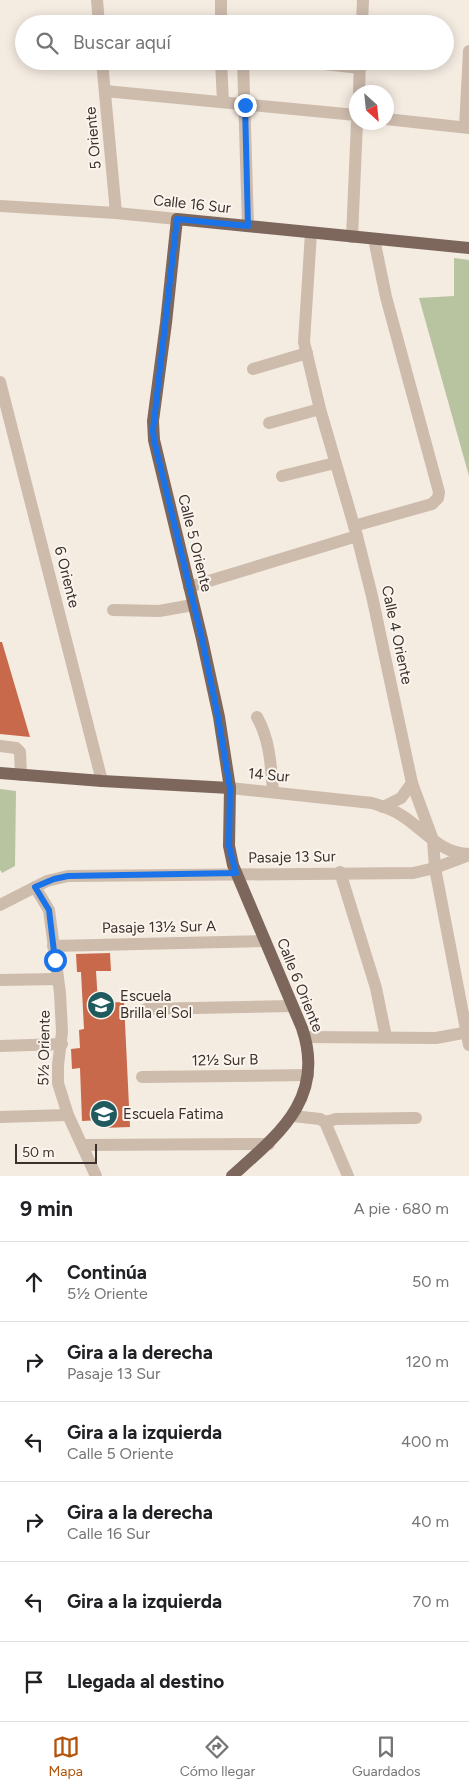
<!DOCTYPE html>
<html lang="es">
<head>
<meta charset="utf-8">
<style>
	body { margin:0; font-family:Figtree,sans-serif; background:#f6f6f6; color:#202124 }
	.compass { position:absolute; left:349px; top:85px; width:45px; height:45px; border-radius:50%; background:#fff; box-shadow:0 2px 12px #0003; rotate:153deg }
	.scale { position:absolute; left:15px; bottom:12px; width:82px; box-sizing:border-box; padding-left:5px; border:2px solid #3b302b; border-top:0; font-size:14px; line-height:18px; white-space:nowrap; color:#3b302b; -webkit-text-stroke:4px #fbf5ee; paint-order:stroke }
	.stop { position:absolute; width:15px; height:15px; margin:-11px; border:4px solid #1a73e8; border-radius:50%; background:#fff }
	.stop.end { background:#1a73e8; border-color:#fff; box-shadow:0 1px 5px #0008 }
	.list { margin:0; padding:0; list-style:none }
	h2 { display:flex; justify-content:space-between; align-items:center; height:65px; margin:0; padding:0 20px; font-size:21px }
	h2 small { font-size:16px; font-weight:400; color:#757577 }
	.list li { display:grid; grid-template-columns:32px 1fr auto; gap:15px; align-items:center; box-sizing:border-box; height:80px; padding:0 20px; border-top:1px solid #e0e0e0 }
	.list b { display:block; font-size:19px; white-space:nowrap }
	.list p { margin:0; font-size:16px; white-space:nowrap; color:#757577 }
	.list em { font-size:16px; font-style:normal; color:#757577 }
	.icon { flex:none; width:28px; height:28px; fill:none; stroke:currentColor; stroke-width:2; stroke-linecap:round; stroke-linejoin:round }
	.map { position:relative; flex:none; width:469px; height:1176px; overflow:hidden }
	.search { position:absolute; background:#fff; box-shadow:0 2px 12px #0003; left:15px; right:15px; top:15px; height:55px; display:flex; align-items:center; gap:12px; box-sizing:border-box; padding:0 18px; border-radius:28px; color:#757577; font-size:19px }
	.sheet { height:545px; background:#fff }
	nav { display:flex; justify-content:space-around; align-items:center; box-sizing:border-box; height:70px; border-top:1px solid #e0e0e0; background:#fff; font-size:14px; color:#757577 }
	nav a { display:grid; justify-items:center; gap:2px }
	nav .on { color:#b45309 }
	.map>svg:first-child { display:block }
	.green { fill:#b8c4a0 }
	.building { fill:#c8694b }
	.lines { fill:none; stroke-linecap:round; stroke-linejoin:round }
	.minor { stroke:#cdbbac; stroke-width:12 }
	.major { stroke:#7d675c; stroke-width:12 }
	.route { stroke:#1a73e8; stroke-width:6 }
	.labels { text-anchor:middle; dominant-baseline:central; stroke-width:4; stroke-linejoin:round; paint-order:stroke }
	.street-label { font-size:15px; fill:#3b302b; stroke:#fbf5ee }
	.poi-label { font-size:15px; fill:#3b302b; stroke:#fbf5ee; text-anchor:start }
</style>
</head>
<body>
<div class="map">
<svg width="469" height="1176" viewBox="0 0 469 1176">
	<rect width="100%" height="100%" fill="#f4ebe1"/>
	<!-- green -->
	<g class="green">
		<path d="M454 258 469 260V476L419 298 454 296Z"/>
		<path d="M0 789 16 791 15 866 2 873 0 870Z"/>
	</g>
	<!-- building -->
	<g class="building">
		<path d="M0 642H2L30 737 0 734Z"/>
		<path d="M110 953 111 971H96L98 1003 124 1002 130 1127 102 1128 101 1120 82 1121 80 1068 72 1069 71 1049 80 1048 79 1030 84 1029 81 972H77L76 954Z"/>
	</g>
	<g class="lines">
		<!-- minor -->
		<g class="minor">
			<path d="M97 0 99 24"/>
			<path d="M221 0V24"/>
			<path d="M362 24 363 0"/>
			<path d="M102 61 116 213"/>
			<path d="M221 61 223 102"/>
			<path d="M243 61 248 226"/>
			<path d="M297 61 360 68"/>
			<path d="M105 91 356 115"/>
			<path d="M359 92 360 61"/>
			<path d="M386 119 469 128"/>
			<path d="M465 127 469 51"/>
			<path d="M0 206 116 213 177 219"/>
			<path d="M311 233 304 342 320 409 357 536 372 596 412 783 433 840 435 868 469 1045"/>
			<path d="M352 237 357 122"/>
			<path d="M253 369 307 353"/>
			<path d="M0 382 102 781"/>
			<path d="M269 423 320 409"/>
			<path d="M282 476 335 463"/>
			<path d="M354 526 432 504 438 498 439 492 386 297 374 239"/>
			<path d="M189 587 357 536"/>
			<path d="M113 610 159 611 193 605"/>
			<path d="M257 717C270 740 271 766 273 792"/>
			<path d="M0 746 16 748 20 752 21 775"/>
			<path d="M230 788 372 803C382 806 392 809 401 815 424 829 440 854 469 854"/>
			<path d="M383 807 401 798 412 783"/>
			<path d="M340 872 376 988 386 1037"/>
			<path d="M35 887 49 910 60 993 62 1032 58 1065V1083L68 1115 96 1176"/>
			<path d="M0 905 47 881 68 876 413 873 435 868 469 855"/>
			<path d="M53 946 265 941"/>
			<path d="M0 980 58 979"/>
			<path d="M146 1009 292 1006"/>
			<path d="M305 1037 436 1038 469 1032"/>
			<path d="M0 1046 62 1044"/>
			<path d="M142 1077 308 1075"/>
			<path d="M293 1116 320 1119 325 1122 348 1176"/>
			<path d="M0 1117 68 1115"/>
			<path d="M325 1122 336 1119 416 1118"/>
			<path d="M83 1145 269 1144"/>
		</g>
		<!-- major -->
		<g class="major">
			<path d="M0 773 102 781 230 788"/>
			<path d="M232 1176C279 1134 326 1098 302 1028L233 865 229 846 230 788 219 717 202 639 154 440 153 421 166 323 177 219 469 248"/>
		</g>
	</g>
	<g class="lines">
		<!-- route -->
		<path class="route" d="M55 960 49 910 35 887 54 879 68 876 236 873 229 846 230 788 218 717 202 639 154 440 153 430 177 219 248 226 245 105"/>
	</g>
	<!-- icons -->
	<defs>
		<g id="school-disc" transform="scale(1.4375)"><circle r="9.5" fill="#1f5a5e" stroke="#fbf5ee"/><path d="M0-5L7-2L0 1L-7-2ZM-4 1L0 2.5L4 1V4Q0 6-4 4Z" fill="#fff"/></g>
	</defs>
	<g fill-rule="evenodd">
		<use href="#school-disc" x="101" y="1005"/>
		<use href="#school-disc" x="104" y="1114"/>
	</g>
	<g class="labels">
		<!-- street labels -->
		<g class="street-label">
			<text transform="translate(93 138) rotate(-95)">5 Oriente</text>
			<text transform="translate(192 204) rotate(6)">Calle 16 Sur</text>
			<text transform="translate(195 543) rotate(76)">Calle 5 Oriente</text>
			<text transform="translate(67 577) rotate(76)">6 Oriente</text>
			<text transform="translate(397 635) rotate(78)">Calle 4 Oriente</text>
			<text transform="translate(269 775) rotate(5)">14 Sur</text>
			<text transform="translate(292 857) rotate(-1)">Pasaje 13 Sur</text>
			<text transform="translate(159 927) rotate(-1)">Pasaje 13½ Sur A</text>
			<text transform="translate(300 985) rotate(68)">Calle 6 Oriente</text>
			<text transform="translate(44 1048) rotate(-89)">5½ Oriente</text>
			<text transform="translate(225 1060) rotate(-1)">12½ Sur B</text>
		</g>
		<!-- poi labels -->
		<g class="poi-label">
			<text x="120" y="996">Escuela<tspan x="120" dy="17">Brilla el Sol</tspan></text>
			<text x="123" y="1114">Escuela Fatima</text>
		</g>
	</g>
</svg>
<svg class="compass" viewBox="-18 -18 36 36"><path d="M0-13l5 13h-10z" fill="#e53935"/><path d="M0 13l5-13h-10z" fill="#757577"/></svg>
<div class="scale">50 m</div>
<div class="stop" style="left:55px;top:960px"></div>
<div class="stop end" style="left:245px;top:105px"></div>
<div class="search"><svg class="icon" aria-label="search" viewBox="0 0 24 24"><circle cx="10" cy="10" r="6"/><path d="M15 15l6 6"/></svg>Buscar aquí</div>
</div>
<section class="sheet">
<h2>9 min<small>A pie · 680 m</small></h2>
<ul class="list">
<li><svg class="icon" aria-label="ahead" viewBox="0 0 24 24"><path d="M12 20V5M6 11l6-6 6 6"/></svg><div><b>Continúa</b><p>5½ Oriente</p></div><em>50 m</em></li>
<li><svg class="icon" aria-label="right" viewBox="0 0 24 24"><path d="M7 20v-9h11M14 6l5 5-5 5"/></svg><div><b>Gira a la derecha</b><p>Pasaje 13 Sur</p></div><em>120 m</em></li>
<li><svg class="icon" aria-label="left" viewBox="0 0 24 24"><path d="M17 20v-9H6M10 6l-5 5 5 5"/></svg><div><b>Gira a la izquierda</b><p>Calle 5 Oriente</p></div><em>400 m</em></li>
<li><svg class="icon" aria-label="right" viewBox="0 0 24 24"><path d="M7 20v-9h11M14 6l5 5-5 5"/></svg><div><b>Gira a la derecha</b><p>Calle 16 Sur</p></div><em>40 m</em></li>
<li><svg class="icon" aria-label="left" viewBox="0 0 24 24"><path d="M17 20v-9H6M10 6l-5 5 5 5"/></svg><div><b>Gira a la izquierda</b></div><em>70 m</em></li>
<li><svg class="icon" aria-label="arrive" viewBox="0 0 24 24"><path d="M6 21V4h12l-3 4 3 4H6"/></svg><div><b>Llegada al destino</b></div></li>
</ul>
</section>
<nav>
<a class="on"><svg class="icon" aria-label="map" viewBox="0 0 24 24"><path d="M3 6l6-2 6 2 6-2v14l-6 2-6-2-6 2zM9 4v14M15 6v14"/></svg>Mapa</a>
<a><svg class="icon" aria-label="directions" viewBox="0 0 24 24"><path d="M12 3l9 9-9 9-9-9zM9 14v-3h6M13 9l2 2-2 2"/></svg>Cómo llegar</a>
<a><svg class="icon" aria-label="saved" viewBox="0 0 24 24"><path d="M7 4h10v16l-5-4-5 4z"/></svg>Guardados</a>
</nav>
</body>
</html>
